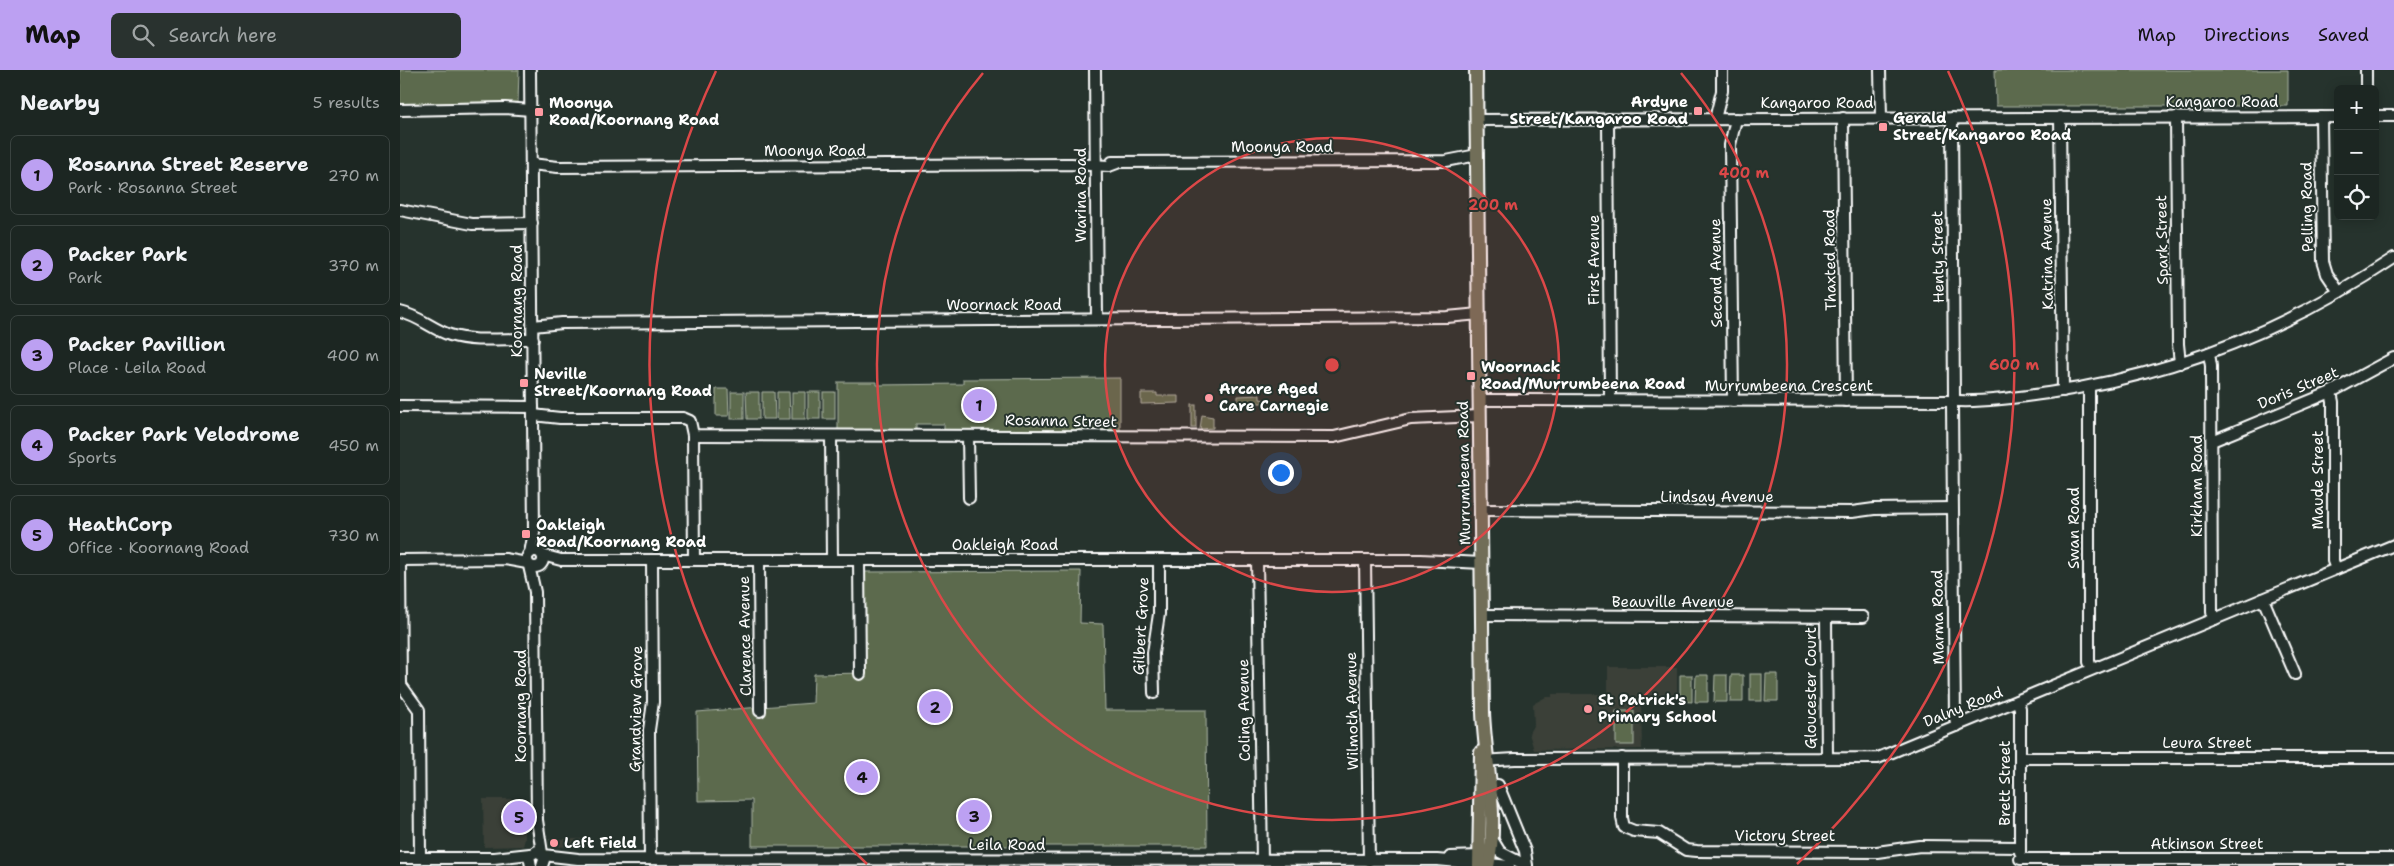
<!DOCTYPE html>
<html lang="en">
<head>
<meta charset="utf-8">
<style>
	body { margin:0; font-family:"Shantell Sans",sans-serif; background:#29322f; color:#f1f3f6 }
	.controls { position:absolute; right:15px; top:15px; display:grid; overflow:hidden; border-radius:8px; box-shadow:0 2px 12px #0003 }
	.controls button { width:45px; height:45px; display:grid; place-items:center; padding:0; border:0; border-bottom:1px solid #3a4340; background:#1c2622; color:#f1f3f6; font:25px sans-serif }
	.you { position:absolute; left:880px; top:402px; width:18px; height:18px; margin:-12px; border:4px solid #fff; border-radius:50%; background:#1a73e8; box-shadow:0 0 0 8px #1a73e833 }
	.badge { display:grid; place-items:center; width:32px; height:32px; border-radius:50%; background:#bca0f2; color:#111; font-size:16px; font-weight:700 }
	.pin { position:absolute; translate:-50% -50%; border:2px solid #fff; box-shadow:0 1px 5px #0006 }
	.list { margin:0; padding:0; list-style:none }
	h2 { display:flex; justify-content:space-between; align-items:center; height:65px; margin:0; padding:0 20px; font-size:21px }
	h2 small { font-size:16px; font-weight:400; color:#a0a5a5 }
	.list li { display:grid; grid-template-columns:32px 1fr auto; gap:15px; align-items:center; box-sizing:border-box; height:80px; margin:0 10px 10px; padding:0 10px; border:1px solid #3a4340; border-radius:8px }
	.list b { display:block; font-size:19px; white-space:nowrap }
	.list p { margin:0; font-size:16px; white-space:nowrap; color:#a0a5a5 }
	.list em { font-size:16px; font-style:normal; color:#a0a5a5 }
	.icon { flex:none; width:28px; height:28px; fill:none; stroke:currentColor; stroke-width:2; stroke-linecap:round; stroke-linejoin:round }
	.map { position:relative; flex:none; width:1994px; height:796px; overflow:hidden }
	header { display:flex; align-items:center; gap:30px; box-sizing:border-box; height:70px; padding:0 25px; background:#bca0f2; color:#111 }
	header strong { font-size:24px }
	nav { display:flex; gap:28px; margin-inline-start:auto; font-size:18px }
	.search { width:350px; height:45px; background:#29322f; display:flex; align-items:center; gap:12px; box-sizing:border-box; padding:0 18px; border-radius:8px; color:#a0a5a5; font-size:19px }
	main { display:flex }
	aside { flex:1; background:#1c2622 }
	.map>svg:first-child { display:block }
	.built { fill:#3b4139 }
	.green { fill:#5b6b4e; stroke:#adb5a6 }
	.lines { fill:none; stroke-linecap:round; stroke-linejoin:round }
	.minor-casing { stroke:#fff; stroke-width:14 }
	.major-casing { stroke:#fff; stroke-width:16 }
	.minor { stroke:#26332d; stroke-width:10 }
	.major { stroke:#716e59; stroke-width:12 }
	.ring { fill:none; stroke:#dc4848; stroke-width:2.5 }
	.poi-dot { fill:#ff9aa2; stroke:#26332d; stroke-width:2 }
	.labels { text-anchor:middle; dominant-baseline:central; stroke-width:4; stroke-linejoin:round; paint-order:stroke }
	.poi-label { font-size:15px; font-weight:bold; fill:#fff; stroke:#26332d; text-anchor:start }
	.street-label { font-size:15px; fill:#fff; stroke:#26332d }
	.centre { fill:#dc4848; stroke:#26332d; stroke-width:2.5 }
	.ring-label { font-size:15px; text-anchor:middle; font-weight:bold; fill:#dc4848; stroke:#26332d; stroke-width:4; stroke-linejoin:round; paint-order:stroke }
</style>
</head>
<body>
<header>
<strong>Map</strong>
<div class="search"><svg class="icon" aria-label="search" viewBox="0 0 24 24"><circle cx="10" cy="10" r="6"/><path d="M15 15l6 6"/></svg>Search here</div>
<nav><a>Map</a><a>Directions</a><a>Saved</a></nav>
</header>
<main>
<aside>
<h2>Nearby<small>5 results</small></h2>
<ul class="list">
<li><span class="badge">1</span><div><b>Rosanna Street Reserve</b><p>Park · Rosanna Street</p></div><em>270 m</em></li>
<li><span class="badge">2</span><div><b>Packer Park</b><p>Park</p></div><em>370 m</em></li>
<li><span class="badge">3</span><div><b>Packer Pavillion</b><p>Place · Leila Road</p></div><em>400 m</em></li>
<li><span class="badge">4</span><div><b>Packer Park Velodrome</b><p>Sports</p></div><em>450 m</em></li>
<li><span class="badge">5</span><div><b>HeathCorp</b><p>Office · Koornang Road</p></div><em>730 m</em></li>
</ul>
</aside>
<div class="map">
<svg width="1994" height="796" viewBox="0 0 1994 796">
	<rect width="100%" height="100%" fill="#26332d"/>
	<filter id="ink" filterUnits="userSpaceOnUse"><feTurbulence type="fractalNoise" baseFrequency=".02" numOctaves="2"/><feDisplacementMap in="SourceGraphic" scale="10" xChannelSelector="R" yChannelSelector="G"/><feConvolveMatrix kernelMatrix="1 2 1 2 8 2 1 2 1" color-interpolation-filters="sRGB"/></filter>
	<g filter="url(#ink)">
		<!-- built -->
		<g class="built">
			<path d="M1208 597H1277V629L1256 630 1241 633 1242 679 1134 680 1129 663 1134 654 1133 634 1146 627H1152V624H1208Z"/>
			<path d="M83 729H125V769L123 776 84 777Z"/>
			<path d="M149 769H191V776L150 777Z"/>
		</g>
		<!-- green -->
		<g class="green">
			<path d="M0 0H119L118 33 0 35Z"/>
			<path d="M1595 0H1888V36H1596Z"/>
			<path d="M718 308H720V363L544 361V354H516V361L438 362V312H477V315L563 314V309Z"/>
			<path d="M316 319H328L329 346H316Z"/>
			<rect x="331" y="322" width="13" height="27"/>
			<path d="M346 322H359V349H347Z"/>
			<path d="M362 322H374L375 349H362Z"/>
			<path d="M377 322H389L390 349H377Z"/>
			<rect x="392" y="322" width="13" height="27"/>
			<rect x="408" y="322" width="12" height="27"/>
			<rect x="423" y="322" width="12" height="27"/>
			<path d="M741 323H757V326H779V333L741 334Z"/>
			<path d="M860 325V329L866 330V333H838V326Z"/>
			<rect x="792" y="335" width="4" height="23"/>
			<path d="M802 345 813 347V358L800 359Z"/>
			<path d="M681 501 680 553 703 554 705 640H806L807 776H352V730L298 731 297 642 413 633 414 604 465 603 464 502Z"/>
			<rect x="1350" y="604" width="12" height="27"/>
			<path d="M1366 604H1378V631H1365Z"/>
			<path d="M1280 605H1292V632L1280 631Z"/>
			<path d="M1296 605H1308V632H1295Z"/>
			<path d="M1315 605H1327V632H1314Z"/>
			<path d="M1331 605H1343V632H1330Z"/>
			<rect x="1216" y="641" width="18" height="34"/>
		</g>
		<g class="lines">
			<!-- minor casing -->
			<g class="minor-casing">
				<g id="minor">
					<path d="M695 0 697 249"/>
					<path d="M1480 0 1481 48"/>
					<path d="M1966 0V19"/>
					<path d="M0 40 105 38 131 40"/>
					<path d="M1975 46H1994"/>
					<path d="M1660 47 1663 321"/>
					<path d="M1776 47 1778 274 1780 293"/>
					<path d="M1921 47 1923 191 1927 204 1939 222"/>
					<path d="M1443 48 1446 331"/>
					<path d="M1552 48 1554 326"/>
					<path d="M1208 49 1210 330"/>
					<path d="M1315 49 1322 21V0"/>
					<path d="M1077 50 1938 47"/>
					<path d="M712 92 1046 91 1077 85"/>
					<path d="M131 94 158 97 671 94 709 96 717 93"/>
					<path d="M0 140 72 154 132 153"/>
					<path d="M0 242C19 246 32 259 50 265 75 273 106 268 133 269"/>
					<path d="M133 256 162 253 1047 247 1079 244"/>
					<path d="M1809 283 1811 296 1812 542 1815 549"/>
					<path d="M1689 317V592L1692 599"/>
					<path d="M1931 322 1933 332V491L1936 499"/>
					<path d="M1080 330 1548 331"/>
					<path d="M1333 331 1330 75 1336 49"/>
					<path d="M1558 331C1588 332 1619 327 1648 323 1773 305 1890 258 1994 188"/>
					<path d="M0 336 133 337"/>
					<path d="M1552 336 1555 648 1557 656"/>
					<path d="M133 345 160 348H283L290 351 293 365 934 367 1011 349 1080 346"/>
					<path d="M293 365 294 490"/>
					<path d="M431 366 432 490"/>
					<path d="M568 366 569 428"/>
					<path d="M1812 371 1931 322 1994 288"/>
					<path d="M1081 440 1452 442 1474 439 1552 438"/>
					<circle cx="135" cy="489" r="8"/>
					<path d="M130 483 134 462 130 0"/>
					<path d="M142 485 161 490H1021L1082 493"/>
					<path d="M0 490 1 615 19 640 20 788"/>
					<path d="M0 490 105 489 127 493"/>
					<path d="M359 490 360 641"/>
					<path d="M459 490 460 604"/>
					<path d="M857 490 862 790"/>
					<path d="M965 490 969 791"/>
					<path d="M129 496 135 522 137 750 142 783"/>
					<path d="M1863 529 1895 604"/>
					<path d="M1082 545 1463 547"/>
					<path d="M1426 547 1427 688"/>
					<path d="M754 623 753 583 759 544V490"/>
					<path d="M1617 631 1620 638V782"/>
					<path d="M1222 688V748L1224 757 1234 761 1259 763 1286 780 1297 781 1477 782 1520 776 1620 777"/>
					<path d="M1620 688H1994"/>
					<path d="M1081 691 1115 689 1478 688 1994 475"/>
					<path d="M1098 715 1125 781 1127 796"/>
					<path d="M1092 769 1100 782 1127 796"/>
					<path d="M143 785 178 789 1037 790 1080 794"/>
					<path d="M1050 787 1080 786"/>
					<path d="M0 788H94L130 784"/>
					<path d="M250 789 249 660 253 632 252 490"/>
					<path d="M1620 789H1994"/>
					<path d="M1089 794 1109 796"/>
					<path d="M131 796 129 786 137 781 145 787 142 796"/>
				</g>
			</g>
			<!-- major casing -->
			<g class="major-casing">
				<g id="major">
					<path d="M1076 0 1083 642C1085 694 1099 744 1088 796"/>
					<path d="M1079 796 1081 682"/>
				</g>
			</g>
			<!-- minor -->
			<use href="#minor" class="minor"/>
			<!-- major -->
			<use href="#major" class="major"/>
		</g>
	</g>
	<!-- distance rings -->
	<circle cx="932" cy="295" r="227" fill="#dc4848" fill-opacity=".12"/>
	<g class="ring">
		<circle cx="932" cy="295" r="227"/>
		<path d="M1281 3A455 455 0 1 1 583 3"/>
		<path d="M467 794A682 682 0 0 1 316 1M1548 1A682 682 0 0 1 1397 794"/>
	</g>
	<!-- markers -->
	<g class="poi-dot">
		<rect x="1293" y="36" width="10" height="10" rx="2.5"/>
		<rect x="134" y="37" width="10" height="10" rx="2.5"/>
		<rect x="1478" y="52" width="10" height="10" rx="2.5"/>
		<rect x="1066" y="301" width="10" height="10" rx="2.5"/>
		<rect x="119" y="308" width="10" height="10" rx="2.5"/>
		<circle cx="809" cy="328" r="5"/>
		<rect x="121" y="459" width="10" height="10" rx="2.5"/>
		<circle cx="1188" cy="639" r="5"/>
		<circle cx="154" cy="773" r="5"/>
	</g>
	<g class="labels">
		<!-- poi labels -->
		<g class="poi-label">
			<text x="1288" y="32" text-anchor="end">Ardyne<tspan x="1288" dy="17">Street/Kangaroo Road</tspan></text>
			<text x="149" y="33">Moonya<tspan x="149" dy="17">Road/Koornang Road</tspan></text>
			<text x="1493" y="48">Gerald<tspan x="1493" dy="17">Street/Kangaroo Road</tspan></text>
			<text x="1081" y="297">Woornack<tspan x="1081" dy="17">Road/Murrumbeena Road</tspan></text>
			<text x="134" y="304">Neville<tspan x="134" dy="17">Street/Koornang Road</tspan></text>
			<text x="819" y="319">Arcare Aged<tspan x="819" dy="17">Care Carnegie</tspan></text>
			<text x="136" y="455">Oakleigh<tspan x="136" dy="17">Road/Koornang Road</tspan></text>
			<text x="1198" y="630">St Patrick's<tspan x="1198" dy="17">Primary School</tspan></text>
			<text x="164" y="773">Left Field</text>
		</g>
		<!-- street labels -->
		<g class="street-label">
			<text x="1822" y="32">Kangaroo Road</text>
			<text x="1417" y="33">Kangaroo Road</text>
			<text x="882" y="77">Moonya Road</text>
			<text x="415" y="81">Moonya Road</text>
			<text transform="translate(681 125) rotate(-90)">Warina Road</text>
			<text transform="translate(1907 137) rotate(-91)">Pelling Road</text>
			<text transform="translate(1762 170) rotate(-91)">Spark Street</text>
			<text transform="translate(1647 184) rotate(-91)">Katrina Avenue</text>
			<text transform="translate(1538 187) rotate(-91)">Henty Street</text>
			<text transform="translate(1194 190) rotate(-90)">First Avenue</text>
			<text transform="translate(1430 190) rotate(-91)">Thaxted Road</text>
			<text transform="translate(1316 203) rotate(-91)">Second Avenue</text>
			<text transform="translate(117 231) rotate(-90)">Koornang Road</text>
			<text x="604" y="235">Woornack Road</text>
			<text x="1389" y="316">Murrumbeena Crescent</text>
			<text transform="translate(1898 318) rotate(-23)">Doris Street</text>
			<text transform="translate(661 351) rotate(1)">Rosanna Street</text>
			<text transform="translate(1064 403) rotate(-91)">Murrumbeena Road</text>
			<text transform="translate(1918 410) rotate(-90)">Maude Street</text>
			<text transform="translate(1797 416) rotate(-90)">Kirkham Road</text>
			<text x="1317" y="427">Lindsay Avenue</text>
			<text transform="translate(1674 458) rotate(-90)">Swan Road</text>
			<text x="605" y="475">Oakleigh Road</text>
			<text x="1273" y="532">Beauville Avenue</text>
			<text transform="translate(1538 547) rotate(-91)">Marma Road</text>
			<text transform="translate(741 556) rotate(-87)">Gilbert Grove</text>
			<text transform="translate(345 566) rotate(-91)">Clarence Avenue</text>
			<text transform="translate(1411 618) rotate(-90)">Gloucester Court</text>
			<text transform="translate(121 636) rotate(-90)">Koornang Road</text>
			<text transform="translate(1563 637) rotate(-22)">Dalny Road</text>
			<text transform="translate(236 639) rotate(-89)">Grandview Grove</text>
			<text transform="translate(844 640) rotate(-91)">Coling Avenue</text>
			<text transform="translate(952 641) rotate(-91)">Wilmoth Avenue</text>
			<text x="1807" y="673">Leura Street</text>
			<text transform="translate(1605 713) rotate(-90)">Brett Street</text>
			<text x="1385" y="766">Victory Street</text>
			<text x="1807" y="774">Atkinson Street</text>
			<text x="607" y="775">Leila Road</text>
		</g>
	</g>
	<circle cx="932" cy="295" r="8" class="centre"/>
	<g class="ring-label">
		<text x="1344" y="108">400 m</text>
		<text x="1093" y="140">200 m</text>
		<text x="1614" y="300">600 m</text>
	</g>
</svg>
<div class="controls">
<button>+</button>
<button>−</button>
<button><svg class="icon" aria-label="locate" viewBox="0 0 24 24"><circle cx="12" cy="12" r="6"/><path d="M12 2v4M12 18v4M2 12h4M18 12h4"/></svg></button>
</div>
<div class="you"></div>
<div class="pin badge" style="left:579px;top:335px">1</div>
<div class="pin badge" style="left:535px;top:637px">2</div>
<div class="pin badge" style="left:574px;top:746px">3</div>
<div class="pin badge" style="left:462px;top:707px">4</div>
<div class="pin badge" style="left:119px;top:747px">5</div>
</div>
</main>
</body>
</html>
